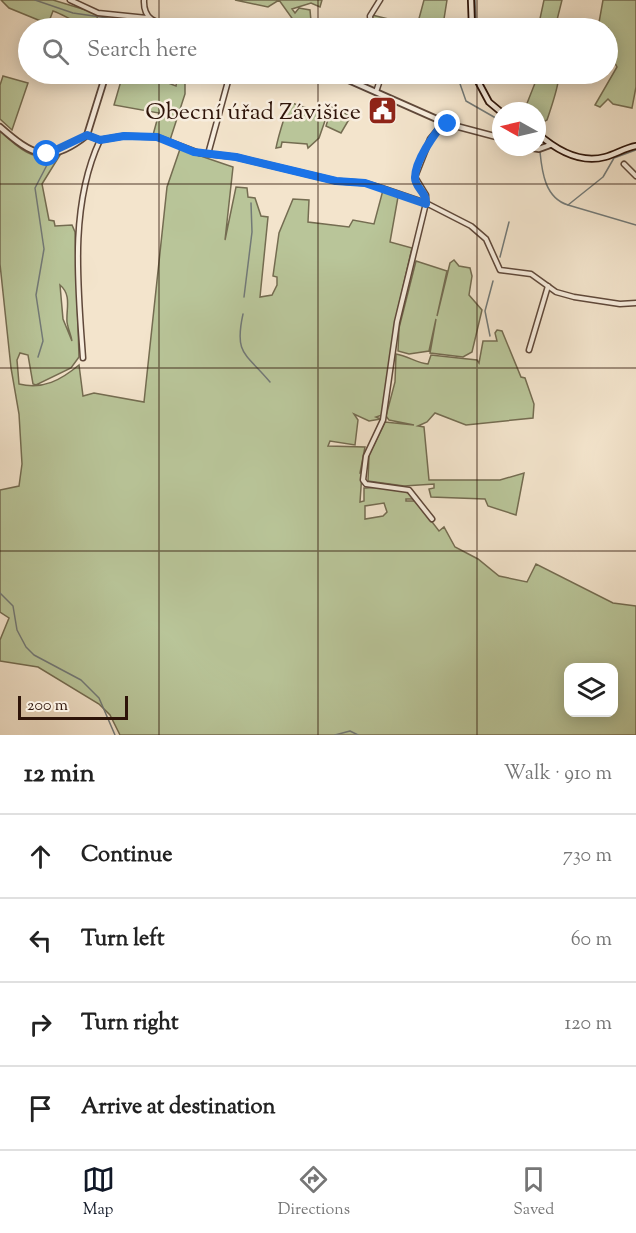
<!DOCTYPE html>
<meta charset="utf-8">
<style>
body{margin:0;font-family:"Sorts Mill Goudy",serif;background:#f2f2f2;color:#222}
.controls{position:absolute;right:18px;bottom:18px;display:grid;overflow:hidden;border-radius:12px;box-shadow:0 3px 15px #0003}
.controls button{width:54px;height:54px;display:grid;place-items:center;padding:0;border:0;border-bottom:2px solid #e0e0e0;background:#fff;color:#222;font:30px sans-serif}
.compass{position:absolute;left:492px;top:102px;width:54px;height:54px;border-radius:50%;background:#fff;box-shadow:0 3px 15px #0003;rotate:278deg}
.scale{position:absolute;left:18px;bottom:15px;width:110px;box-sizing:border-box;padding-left:6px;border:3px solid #2e1409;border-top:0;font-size:16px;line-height:21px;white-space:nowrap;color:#2e1409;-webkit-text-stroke:4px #f7edde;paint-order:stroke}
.stop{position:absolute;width:18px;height:18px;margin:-14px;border:4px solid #1a73e8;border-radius:50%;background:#fff}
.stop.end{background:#1a73e8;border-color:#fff;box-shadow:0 2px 6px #0008}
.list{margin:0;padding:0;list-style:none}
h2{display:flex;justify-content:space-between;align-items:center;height:78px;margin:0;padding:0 24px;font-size:26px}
h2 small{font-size:20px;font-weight:400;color:#767676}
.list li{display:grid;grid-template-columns:39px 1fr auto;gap:18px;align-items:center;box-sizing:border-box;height:84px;padding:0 24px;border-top:2px solid #e0e0e0}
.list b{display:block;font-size:22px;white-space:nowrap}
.list em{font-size:20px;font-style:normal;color:#767676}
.icon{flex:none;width:33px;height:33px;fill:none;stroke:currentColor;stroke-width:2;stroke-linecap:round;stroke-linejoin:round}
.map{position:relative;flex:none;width:636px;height:735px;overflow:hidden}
.search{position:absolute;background:#fff;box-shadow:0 3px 15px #0003;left:18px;right:18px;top:18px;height:66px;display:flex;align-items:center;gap:15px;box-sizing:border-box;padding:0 21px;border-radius:33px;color:#767676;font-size:22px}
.sheet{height:414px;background:#fff}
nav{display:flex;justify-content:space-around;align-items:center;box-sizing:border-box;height:84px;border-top:2px solid #e0e0e0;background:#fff;font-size:16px;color:#767676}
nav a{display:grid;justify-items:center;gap:3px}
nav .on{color:#111827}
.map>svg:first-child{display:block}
.green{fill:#b9c599;stroke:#746c51;stroke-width:1.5;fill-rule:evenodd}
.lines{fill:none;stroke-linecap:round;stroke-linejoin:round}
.stream{stroke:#727977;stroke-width:1.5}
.minor-casing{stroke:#5f483a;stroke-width:7}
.tertiary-casing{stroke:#5f483a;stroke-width:8}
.secondary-casing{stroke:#2e1409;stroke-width:8}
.minor{stroke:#f7edde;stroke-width:4}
.tertiary{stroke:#f7edde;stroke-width:4.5}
.secondary{stroke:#f7edde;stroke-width:4.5}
.route{stroke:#1a73e8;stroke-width:8}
.grid{fill:none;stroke:#2e1409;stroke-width:1.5;stroke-opacity:0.55}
.labels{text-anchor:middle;stroke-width:5;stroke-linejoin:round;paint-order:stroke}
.poi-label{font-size:24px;fill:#2e1409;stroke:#f7edde;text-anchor:end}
</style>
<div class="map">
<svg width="636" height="735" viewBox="0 0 636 735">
<rect width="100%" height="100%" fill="#f3e4cc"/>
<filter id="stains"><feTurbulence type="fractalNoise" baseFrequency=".00333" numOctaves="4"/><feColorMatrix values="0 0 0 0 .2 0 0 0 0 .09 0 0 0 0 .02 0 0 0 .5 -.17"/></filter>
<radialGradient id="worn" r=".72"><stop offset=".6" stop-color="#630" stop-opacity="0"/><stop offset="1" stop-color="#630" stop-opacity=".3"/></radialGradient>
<!-- green -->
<g class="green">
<path d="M1,0H53L99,14L95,22C76,26 70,17 53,11L48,24L9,8Z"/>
<polygon points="235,0 322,0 320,7 311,3 292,9 295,13 299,8 310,10 311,21 348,23 346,28 299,28 279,0 268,7"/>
<polygon points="424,0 447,0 444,19 456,28 372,28 372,15 417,26"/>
<polygon points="544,0 562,0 555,28 538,28"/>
<polygon points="603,0 636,0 636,87 632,108 613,104 608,99 600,107 595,105 617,67 608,51 608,28 598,28"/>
<polygon points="123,74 141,76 142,74 165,74 163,81 176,86 177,79 185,74 185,94 170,140 153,135 159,113 114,105"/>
<path d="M546,74H559C559,86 551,108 547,120L539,124L537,111H524L537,78Z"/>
<polygon points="3,76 28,83 12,130 0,119 0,85"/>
<path d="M289,102L327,115L319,138L308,148L307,144L282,142L281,147L276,148C279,132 285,117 289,102Z"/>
<polygon points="332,107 351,116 341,133 326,126"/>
<path d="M0,131C18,148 34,163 60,155L42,184L49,220L54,221L55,226L72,225L75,232L79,357L71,368L36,385L33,384L28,355L20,353L17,360L19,384C43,390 61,380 79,365L83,396L94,393L144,402L167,187L180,149L233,167L225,240L236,187L247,188L248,197L255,198L261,216L268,217L260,297L272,295L277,285V277L273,276L279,233L293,199L309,200L308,222L349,227L353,220L374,224L383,190L398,197L390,242L412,248L395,322L382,415L376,417L381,419L369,421L354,414L358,420L355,445L330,441L328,446L365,447L360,473H362L360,502L364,501V488C383,487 401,484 415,499H406V501H416L439,531L444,527L455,547L478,559L499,576L527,582L536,564L613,603L636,606V735H120L110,715L99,704L38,667L0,661V640L9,618L0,612V490L19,486L22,464L19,414L11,368L0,264ZM60,285C72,295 66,309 67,322C68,329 71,335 72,341L63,319ZM384,503L387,512L383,516L365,519V506ZM568,668H614V712H568Z"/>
<polygon points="454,260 459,266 470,268 472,276 469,295 482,310 472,352 463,357 430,353 436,319 429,351 409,354 398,351 399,328 416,261 447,271 437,316 450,263"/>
<path d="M497,330L502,331L521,377L525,378L534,404L533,418L466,425L435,413L427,422L418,426L424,427L429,480H500L524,473L516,515L488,506L485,499L431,497L429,489L434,488V484L404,486L368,481L369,455L385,422L414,425L389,420L386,416L395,382L396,354C408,356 417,363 428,364L431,355L477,360L479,363L483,341H497L495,333Z"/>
</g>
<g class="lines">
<!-- stream -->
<g class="stream">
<polyline points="35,0 73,13 142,23 162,28"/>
<polyline points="475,0 476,28"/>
<polyline points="453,74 458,78 466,101 501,121"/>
<polyline points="460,78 473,77"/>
<polyline points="537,140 539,147"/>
<path d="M540,152C542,172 545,198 568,205L603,177L614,158L636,150"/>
<polyline points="568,205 636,225"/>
<polyline points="500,257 509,222"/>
<polyline points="244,297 252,232 251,203"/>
<path d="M243,314C234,355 246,353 270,382"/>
<polyline points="490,336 485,311 493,281"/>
<polyline points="38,357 43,341 36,295 44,249 35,188 48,163 55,157"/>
<polyline points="0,593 13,606 17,630 26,647 34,655 81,680 99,698 115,735"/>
<polyline points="335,735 350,731 358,735"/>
</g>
<defs>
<g id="minor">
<polyline points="70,0 98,13 147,18"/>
<path d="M144,0C143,23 160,23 179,28"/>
<polyline points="155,28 158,22"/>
<polyline points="371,28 370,16 380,0"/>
<polyline points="376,92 382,74"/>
<polyline points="87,135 100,140 124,136 157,137 199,153 236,157 336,181 365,183 382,188 426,203 471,226 486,239 500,270 531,274 556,292 574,297 620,304 636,303"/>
<polyline points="208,154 230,74"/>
<polyline points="624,164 636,176"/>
<polyline points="529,350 548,286"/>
<path d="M83,358C78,287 69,206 100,140"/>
<polyline points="432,519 409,490 366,484 363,480 366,456 383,420 397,322 426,203 426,195 415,177 430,139 444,122"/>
</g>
<g id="tertiary">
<polyline points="335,74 448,124 501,138"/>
<path d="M0,127C32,155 49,166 87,135L106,74"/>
<polyline points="526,147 539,149 550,145"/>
</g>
<g id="secondary">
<polyline points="471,0 472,28"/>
<polyline points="474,74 489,102 501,112"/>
<path d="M537,133C555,149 579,164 605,157C616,154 625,148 636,146"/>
</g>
</defs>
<!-- minor casing -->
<use href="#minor" class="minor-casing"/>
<!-- tertiary casing -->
<use href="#tertiary" class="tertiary-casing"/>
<!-- secondary casing -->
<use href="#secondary" class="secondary-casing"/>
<!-- minor -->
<use href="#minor" class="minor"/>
<!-- tertiary -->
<use href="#tertiary" class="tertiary"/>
<!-- secondary -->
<use href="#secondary" class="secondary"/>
</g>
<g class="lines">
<!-- route -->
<path class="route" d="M47,154L87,135L100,140L124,136L157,137L194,152L236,157L336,181L365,183L426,204C427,192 415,188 415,178C415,160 434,135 444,122L448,124"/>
</g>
<!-- grid -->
<path class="grid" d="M159,0V28M318,0V28M477,0V28M159,74V735M318,74V735M477,74V735M0,184H636M0,368H636M0,551H636"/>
<!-- icons -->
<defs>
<symbol id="civic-square" viewBox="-11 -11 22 22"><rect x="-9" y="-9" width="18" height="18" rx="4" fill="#8f2418" stroke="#f7edde"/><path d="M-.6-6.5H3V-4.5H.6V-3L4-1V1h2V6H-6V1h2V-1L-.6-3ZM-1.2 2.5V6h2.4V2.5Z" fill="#fff"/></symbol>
</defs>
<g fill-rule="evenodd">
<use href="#civic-square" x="366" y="94" width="33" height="33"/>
</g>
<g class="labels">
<!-- poi labels -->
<g class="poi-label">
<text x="361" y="119">Obecní úřad Závišice</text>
</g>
</g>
<rect width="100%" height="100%" filter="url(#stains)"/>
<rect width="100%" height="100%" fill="url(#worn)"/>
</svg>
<div class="controls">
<button><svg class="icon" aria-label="layers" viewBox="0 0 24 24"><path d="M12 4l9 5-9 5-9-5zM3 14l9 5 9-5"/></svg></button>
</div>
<svg class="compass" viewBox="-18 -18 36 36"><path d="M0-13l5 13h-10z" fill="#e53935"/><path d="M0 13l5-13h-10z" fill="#767676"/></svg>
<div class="scale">200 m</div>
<div class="stop" style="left:47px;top:154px"></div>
<div class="stop end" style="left:448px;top:124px"></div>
<div class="search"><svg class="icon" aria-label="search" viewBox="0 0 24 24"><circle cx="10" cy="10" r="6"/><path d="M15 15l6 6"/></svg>Search here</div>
</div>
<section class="sheet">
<h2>12 min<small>Walk · 910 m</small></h2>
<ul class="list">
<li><svg class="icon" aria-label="ahead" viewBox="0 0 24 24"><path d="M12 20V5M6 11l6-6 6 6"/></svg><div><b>Continue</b></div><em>730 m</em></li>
<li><svg class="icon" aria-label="left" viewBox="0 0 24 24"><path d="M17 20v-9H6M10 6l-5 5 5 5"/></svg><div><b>Turn left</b></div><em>60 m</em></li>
<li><svg class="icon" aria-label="right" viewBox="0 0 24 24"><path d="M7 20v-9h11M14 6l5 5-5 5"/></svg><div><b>Turn right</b></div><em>120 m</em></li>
<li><svg class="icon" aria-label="arrive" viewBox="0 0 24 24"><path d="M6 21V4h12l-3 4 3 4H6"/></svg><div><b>Arrive at destination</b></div></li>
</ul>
</section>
<nav>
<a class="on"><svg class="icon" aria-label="map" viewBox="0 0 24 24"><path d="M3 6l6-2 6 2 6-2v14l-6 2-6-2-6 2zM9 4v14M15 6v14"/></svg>Map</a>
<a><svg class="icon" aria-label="directions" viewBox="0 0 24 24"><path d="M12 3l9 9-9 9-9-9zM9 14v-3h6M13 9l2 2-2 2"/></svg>Directions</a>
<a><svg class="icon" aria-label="saved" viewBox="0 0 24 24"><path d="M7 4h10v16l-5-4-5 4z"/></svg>Saved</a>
</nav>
